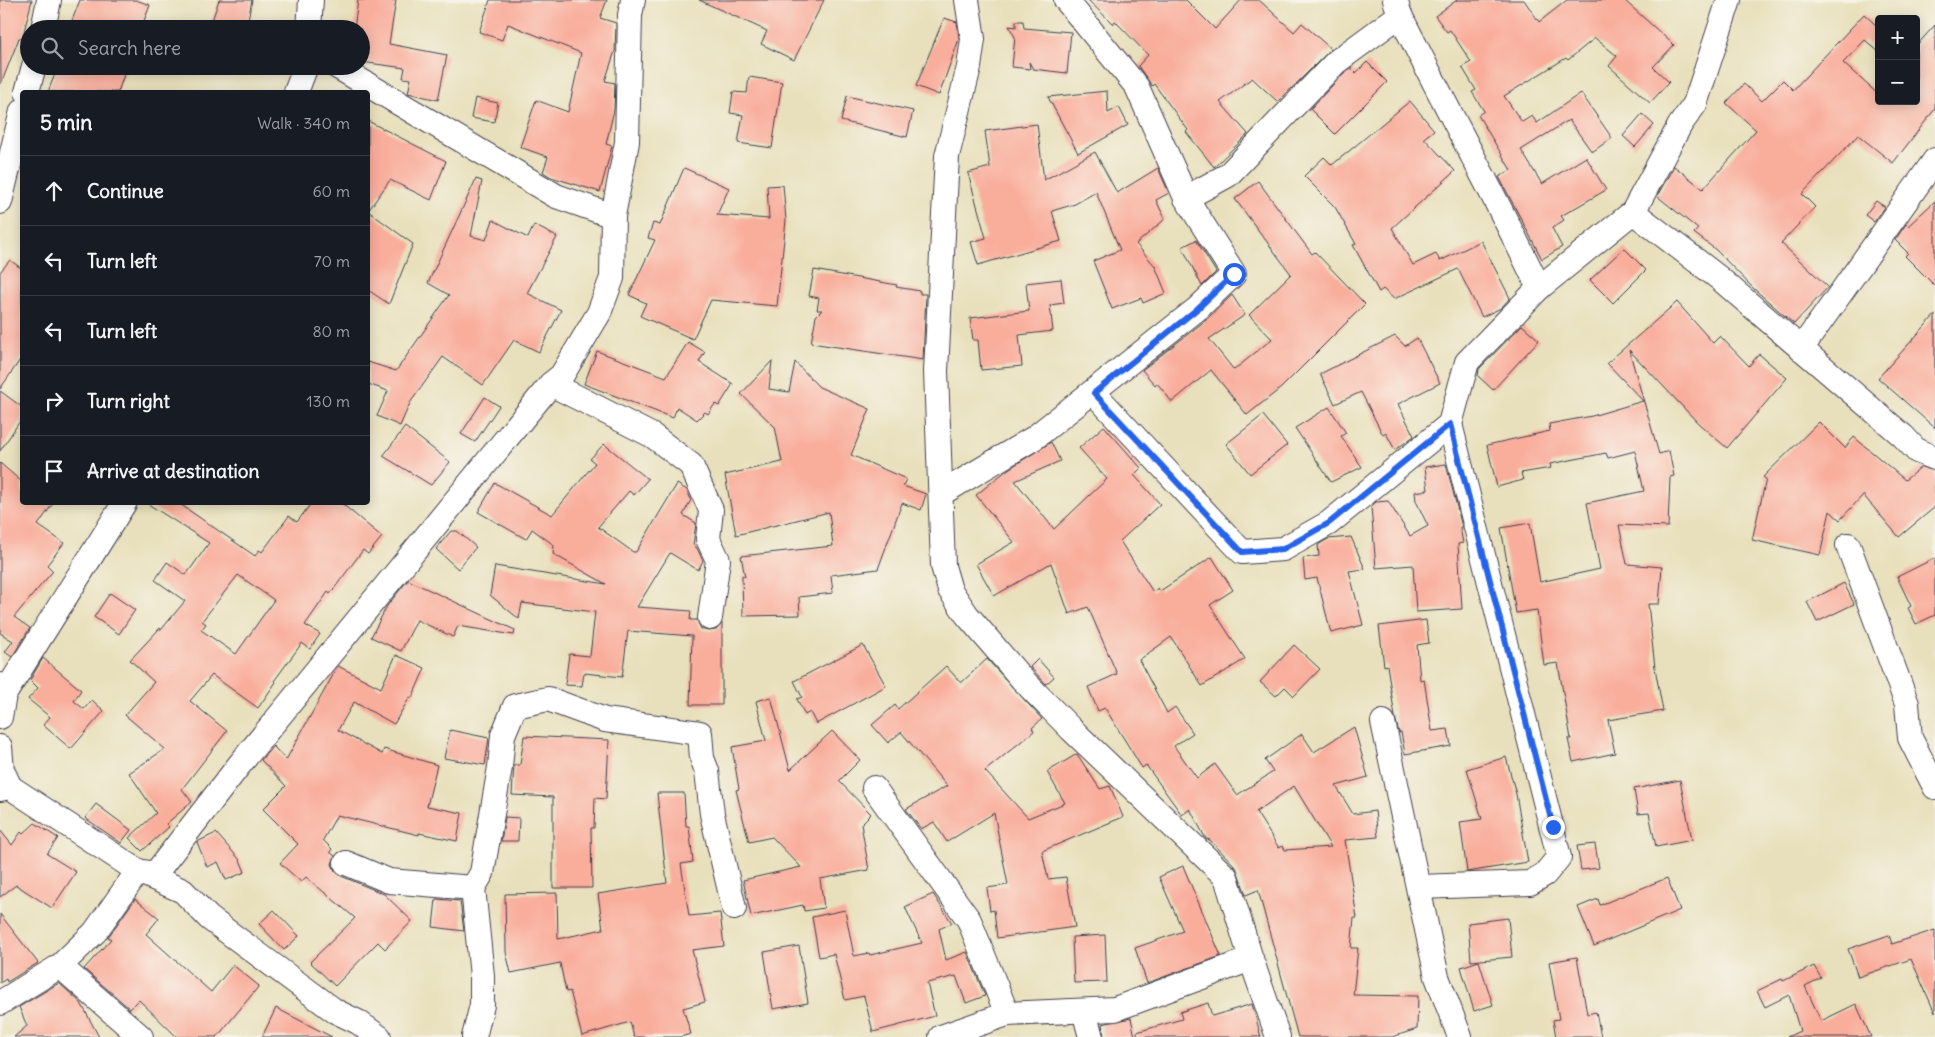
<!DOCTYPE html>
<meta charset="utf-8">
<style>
body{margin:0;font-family:Delius,sans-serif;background:#20242c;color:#f1f3f6}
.controls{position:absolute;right:15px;top:15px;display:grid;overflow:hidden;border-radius:5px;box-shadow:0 2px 12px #0003}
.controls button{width:45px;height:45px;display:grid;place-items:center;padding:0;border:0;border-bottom:1px solid #363941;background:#171b24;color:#f1f3f6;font:25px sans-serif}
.stop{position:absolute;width:15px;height:15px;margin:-11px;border:4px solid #2563eb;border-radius:50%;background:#fff}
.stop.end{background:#2563eb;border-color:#fff;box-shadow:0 1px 5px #0008}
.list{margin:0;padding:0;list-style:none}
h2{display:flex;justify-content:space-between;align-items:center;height:65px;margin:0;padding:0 20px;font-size:21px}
h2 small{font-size:16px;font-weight:400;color:#9ea1a6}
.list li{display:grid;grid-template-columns:32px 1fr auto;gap:15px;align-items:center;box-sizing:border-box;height:70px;padding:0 20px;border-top:1px solid #363941}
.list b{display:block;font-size:19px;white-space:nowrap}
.list em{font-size:16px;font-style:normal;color:#9ea1a6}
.icon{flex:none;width:28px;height:28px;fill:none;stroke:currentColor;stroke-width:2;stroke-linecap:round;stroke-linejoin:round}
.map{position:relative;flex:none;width:1935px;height:1037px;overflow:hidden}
.search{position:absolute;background:#171b24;box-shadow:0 2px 12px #0003;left:20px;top:20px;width:350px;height:55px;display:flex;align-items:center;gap:12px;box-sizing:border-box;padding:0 18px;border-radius:28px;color:#9ea1a6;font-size:19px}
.panel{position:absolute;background:#171b24;box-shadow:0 2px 12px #0003;left:20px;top:90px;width:350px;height:415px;border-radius:5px}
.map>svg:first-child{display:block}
.building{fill:#f9ad9b;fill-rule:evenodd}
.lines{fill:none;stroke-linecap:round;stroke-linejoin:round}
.minor-casing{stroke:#403e4e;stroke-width:26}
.minor{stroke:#fff;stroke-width:24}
.route{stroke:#2563eb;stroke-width:6}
</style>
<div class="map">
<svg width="1935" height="1037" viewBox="0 0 1935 1037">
<rect width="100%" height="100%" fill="#f7f3e8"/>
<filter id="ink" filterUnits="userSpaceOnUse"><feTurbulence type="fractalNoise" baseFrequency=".02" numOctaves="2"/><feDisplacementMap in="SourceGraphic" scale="10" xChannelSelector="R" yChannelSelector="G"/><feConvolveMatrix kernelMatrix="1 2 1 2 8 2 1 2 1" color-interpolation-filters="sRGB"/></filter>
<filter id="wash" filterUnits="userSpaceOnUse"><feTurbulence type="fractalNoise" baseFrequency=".0096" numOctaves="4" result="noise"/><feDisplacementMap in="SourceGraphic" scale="20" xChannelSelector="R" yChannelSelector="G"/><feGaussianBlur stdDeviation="1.12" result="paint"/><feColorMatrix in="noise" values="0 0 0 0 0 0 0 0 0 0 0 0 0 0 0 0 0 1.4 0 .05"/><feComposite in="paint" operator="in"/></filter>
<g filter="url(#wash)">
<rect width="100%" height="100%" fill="#e8e0bc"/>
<g id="blocks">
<!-- building -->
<g class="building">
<polygon points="0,0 32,0 22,39 19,38 1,84"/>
<polygon points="80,0 136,0 150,5 141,29 87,29 71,23"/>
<polygon points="219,0 252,0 246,29 209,29"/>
<polygon points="358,0 396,0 389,44 447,55 438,100 408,93 411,79 403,78 405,68 361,62 361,29 354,29"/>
<polygon points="490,0 607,0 600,18 616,23 615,51 605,81 615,83 614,110 606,144 612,146 600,192 551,177 543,172 548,157 520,147 536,100 568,112 581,53 508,24 502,40 479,32"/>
<polygon points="699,0 824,0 794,60 761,44 767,31"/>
<polygon points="1088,0 1186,0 1215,29 1241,0 1259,0 1294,32 1302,23 1331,49 1278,102 1252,78 1220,102 1248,134 1214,167 1186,132 1188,130 1154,84 1152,86 1138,66 1148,55 1115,21 1113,24"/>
<polygon points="1457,0 1524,0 1539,22 1567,0 1624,0 1674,45 1653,67 1669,82 1650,103 1609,66 1617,56 1595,38 1568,60 1566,58 1504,96 1522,122 1532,116 1537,123 1581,93 1612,138 1592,152 1569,120 1521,150 1542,184 1586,157 1606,190 1561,216 1564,220 1552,228 1562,247 1542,259 1499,177 1511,170 1478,115 1484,111 1472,92 1476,90 1462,67 1471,62 1450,30 1447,32 1435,16"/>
<polygon points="1864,14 1879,28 1879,52 1865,40 1843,63 1879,95 1879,101 1916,101 1916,46 1935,25 1935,109 1893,163 1858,135 1802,194 1815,207 1781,243 1828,287 1794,324 1753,288 1716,250 1694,233 1698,229 1657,196 1674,166 1703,189 1756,130 1726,103 1744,84 1762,101 1783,80 1793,90"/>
<polygon points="944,18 957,22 959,39 939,95 916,86"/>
<polygon points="1016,21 1023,21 1024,28 1071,32 1067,73 1033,69 1029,62 1030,69 1012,67 1015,37 1009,26 1016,27"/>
<polygon points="1367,62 1387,82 1335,134 1310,109 1345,72 1351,68 1356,73"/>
<polygon points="58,66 127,66 118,92 48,92"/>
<polygon points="749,77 782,82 772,148 738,143 743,115 730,113 733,92 747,93"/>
<polygon points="1107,91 1108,113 1119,107 1128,125 1078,153 1048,97"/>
<polygon points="847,96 913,111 907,137 841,121"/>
<polygon points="475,98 498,103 494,122 471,118"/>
<polygon points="1410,101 1434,130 1424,138 1455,171 1392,228 1413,265 1436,254 1440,261 1481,241 1510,298 1501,308 1482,317 1458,269 1394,299 1383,289 1379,292 1353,245 1356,244 1335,207 1304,176 1324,157 1332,165"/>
<polygon points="1642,114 1654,125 1635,147 1623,136"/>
<polygon points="368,121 446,161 431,200 390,180 368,211 413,244 389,304 368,290"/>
<polygon points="1037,124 1044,180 1095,152 1117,193 1158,168 1169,193 1156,200 1165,219 1136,244 1155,266 1166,293 1143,303 1141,298 1112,309 1093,261 1120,250 1096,192 1075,204 1052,211 1061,241 978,265 971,242 986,238 968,173 990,167 985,131"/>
<polygon points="684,168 729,188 717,215 769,219 767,186 783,185 786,220 777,306 711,300 693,339 640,316 646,303 629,295 655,240 648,238 653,223 660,225"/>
<polygon points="476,179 482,181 471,236 486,240 493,220 528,238 534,225 557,237 527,293 561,310 539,352 514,340 483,385 443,357 410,403 400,426 377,416 388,391 368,384 368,362 396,371 449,295 428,283"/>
<polygon points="1258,181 1312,254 1315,252 1365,304 1281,388 1247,415 1211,370 1172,402 1157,383 1155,385 1142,370 1206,320 1232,295 1245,315 1209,339 1234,370 1272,339 1249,315 1291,274 1235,199"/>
<polygon points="1876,201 1885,207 1874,222 1865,215"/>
<polygon points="1935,201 1935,286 1905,256 1908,253 1895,240 1906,224 1908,226"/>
<polygon points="1196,240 1216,272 1202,286 1182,247"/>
<polygon points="1624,248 1646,270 1613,303 1590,280"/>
<polygon points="10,260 22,269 22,357 0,389 0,272"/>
<polygon points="814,270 897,285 896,287 920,291 920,294 926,294 923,360 811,343 816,316 822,310 817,310 819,298 809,296"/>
<polygon points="1061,279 1064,303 1050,305 1053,331 1019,335 1022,366 981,370 978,340 973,340 970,318 1029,311 1026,283"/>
<polygon points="1677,302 1713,343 1720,336 1749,366 1759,354 1787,378 1727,448 1699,424 1629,350 1659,454 1669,451 1674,476 1670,477 1668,527 1619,525 1627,564 1662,567 1659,604 1648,604 1655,668 1663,711 1608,720 1615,753 1573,762 1568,739 1571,739 1558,663 1544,665 1537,610 1516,613 1501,528 1530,523 1540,582 1600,569 1587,503 1644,491 1635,451 1608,458 1606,453 1550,464 1551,468 1521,473 1523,480 1497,487 1487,445 1550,431 1549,424 1592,416 1643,401 1607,363"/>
<polygon points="1935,315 1935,428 1878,378"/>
<polygon points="1522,325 1539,340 1493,390 1478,376 1479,369"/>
<polygon points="1395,336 1405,346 1417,338 1440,383 1398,404 1414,436 1395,450 1386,433 1383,435 1361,392 1335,404 1320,374"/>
<polygon points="688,342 705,352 699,362 733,384 719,406 715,404 708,414 705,412 697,420 677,407 673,418 584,384 597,351 666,377"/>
<polygon points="772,361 769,389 789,392 795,362 819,387 870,409 851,455 906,479 903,486 926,494 921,510 902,503 878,569 831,575 833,593 799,597 800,615 743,616 742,575 745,577 741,556 833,546 829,512 736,535 725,475 782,462 775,427 741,394"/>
<polygon points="0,391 22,407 22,418 0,451"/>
<polygon points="485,397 499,406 475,442 461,434"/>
<polygon points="1329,407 1346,433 1341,436 1362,467 1331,482 1295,428"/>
<polygon points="1263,415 1287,445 1250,474 1226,444"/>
<polygon points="1819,422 1845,448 1854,437 1905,480 1921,467 1935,471 1935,507 1899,537 1863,495 1840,520 1830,511 1820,555 1752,540 1766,479 1763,477"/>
<path d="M1104,426L1141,468L1134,475L1160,504L1120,541L1153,592L1158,588L1160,591L1212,557L1233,590L1210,605L1245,659L1202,686L1171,637L1139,660L1167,713L1175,707L1193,733L1174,746L1197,778L1215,764L1237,795L1273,772L1265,760L1302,734L1314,752L1354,727L1368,777L1336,786L1353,814L1375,811L1378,837L1345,840L1357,918H1354L1351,948H1358L1353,995L1418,996L1417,1029L1392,1037H1298L1258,890L1246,895L1236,867L1210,840L1206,839L1190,809L1182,815L1146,765L1142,768L1105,708L1098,711L1088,687L1117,674L1088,607L1069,614L1051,563L994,596L976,564L1014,542L976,495L1007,470L1051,442L1060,461L1015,481L1054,529L1107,479L1079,448ZM1294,786L1331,847L1285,850L1283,846L1279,848L1256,812Z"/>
<polygon points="405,427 450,462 431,485 383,456"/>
<polygon points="604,444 648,479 634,495 629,491 598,527 633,552 636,552 677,484 687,490 691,500 683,515 696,523 693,545 697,548 703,561 698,570 670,553 637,607 691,611 690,620 697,620 701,629 708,631 716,630 722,623 722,705 690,705 692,636 628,631 622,677 584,673 582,686 565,685 569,654 590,656 595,612 522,603 519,619 490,595 495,566 606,584 553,554 554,545 532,529 526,539 478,512 495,483 552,515 595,463 590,459"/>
<polygon points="0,463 22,482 22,502 54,502 38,525 64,543 47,565 53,571 14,617 30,628 12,657 5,652 13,641 0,633"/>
<polygon points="1446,464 1462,527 1460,527 1463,543 1458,544 1462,609 1416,612 1413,565 1376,568 1371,507 1376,502 1388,501 1410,536 1428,526 1416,501 1415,492 1428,490 1425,467"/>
<path d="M145,502H177L255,556L259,550L262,552L289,516L297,522L312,502H340L382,537L368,554L363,550L330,594L328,592L305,625L320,634L310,649L302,643L274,681L276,682L258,708L212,675L190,701L227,731L182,789L192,802L166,824L169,827L142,851L129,838L156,813L129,773L165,749L125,715L154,682L130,660L160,628L161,630L185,601L155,580L167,562L186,575L209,543ZM238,575L274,600L236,654L201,630L206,624L202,621Z"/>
<polygon points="451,531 457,531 476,547 458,569 436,549"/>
<polygon points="1351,537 1365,569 1349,571 1363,625 1331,633 1317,578 1305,580 1303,558 1319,556 1318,545 1328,539"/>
<polygon points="1935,558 1935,615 1916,624 1908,608 1911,606 1897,577"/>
<polygon points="408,580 515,630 514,635 458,626 453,637 417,620 401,651 371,637 387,606"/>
<polygon points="1844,583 1854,604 1817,622 1807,602"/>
<polygon points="110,593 135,610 119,634 94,617"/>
<polygon points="1426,620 1429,643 1417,645 1420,680 1424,679 1432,731 1448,729 1451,746 1405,754 1401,732 1399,733 1395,717 1387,665 1384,666 1379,626"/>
<polygon points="863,645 886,686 816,724 810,712 805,715 797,699 802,697 794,681"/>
<polygon points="1294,645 1320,669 1294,696 1285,687 1276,696 1260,682"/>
<polygon points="396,655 425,668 412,698 410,697 394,724 354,702 338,730 382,754 384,749 437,765 427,806 462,813 457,841 419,833 419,835 337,815 323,840 332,849 330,852 335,856 332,864 335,871 341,876 384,894 412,921 385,949 378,942 335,986 310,962 355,918 306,877 301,882 280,863 298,844 263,809 286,786 261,760 273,746 286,760 338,666 381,688"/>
<polygon points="43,658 81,690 74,701 84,709 92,700 104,711 71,749 43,725 50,717 28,699 38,688 30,680"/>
<polygon points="987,659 1042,719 1032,728 1034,731 985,771 1028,818 1065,803 1047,772 1077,754 1100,789 1110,786 1123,817 1042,851 1048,879 1066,877 1075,927 997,938 994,910 990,911 987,888 1008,885 994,813 947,842 934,822 921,829 906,809 947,786 901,732 888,743 872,725 895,705 898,709 946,666 961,683"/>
<polygon points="1038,659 1054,677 1046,684 1030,667"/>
<polygon points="771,697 790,770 832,731 860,760 839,781 871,814 861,824 869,870 820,879 824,908 804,911 803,905 751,916 743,880 801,867 772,837 749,842 736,790 739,789 732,747 766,741 756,701"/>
<polygon points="450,730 489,738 485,765 444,758"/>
<polygon points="524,736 609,740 606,799 595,798 594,828 591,828 592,888 553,888 553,797 512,795 514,765 520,765"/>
<polygon points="1506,757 1516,794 1528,862 1467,872 1460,822 1482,819 1467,769"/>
<polygon points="1680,780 1692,840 1656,847 1649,813 1638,814 1634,789"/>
<polygon points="657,793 684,793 686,826 689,826 693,862 681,864 689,916 720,913 724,946 692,950 705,1002 683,1008 691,1034 680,1037 634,1037 630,1022 582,1036 570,991 566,992 560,963 511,973 506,952 505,894 557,893 558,939 603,929 598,894 667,883"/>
<polygon points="96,804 131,830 121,843 85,818"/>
<polygon points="505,817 519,818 518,841 501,841"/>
<polygon points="35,823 58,838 47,854 76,872 52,908 16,885 0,897 0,830 12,845 21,832 23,834"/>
<polygon points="216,833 240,860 245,872 226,880 218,862 207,867 197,842"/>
<polygon points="1595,844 1599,868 1581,870 1577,846"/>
<polygon points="1183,866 1221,956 1147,983 1135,948 1183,931 1159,877"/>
<polygon points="1667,878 1680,910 1594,946 1578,907 1598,899 1600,905"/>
<polygon points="933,894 952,923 939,929 946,960 967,952 985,996 966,1003 956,976 927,983 935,1016 873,1032 864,996 845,1000 834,954 819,957 812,917 845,910 854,956 869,953 870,955 922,943 905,907"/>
<polygon points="135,899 159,918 146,934 211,992 233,965 259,986 217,1037 177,1037 139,1000 130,1009 84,969 111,939 108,937"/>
<polygon points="436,899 460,901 464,931 433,927"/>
<polygon points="274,910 299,936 284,950 259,924"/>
<polygon points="0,914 38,963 7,982 6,979 0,983"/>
<polygon points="1508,918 1512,957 1471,961 1468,923"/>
<polygon points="1935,930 1935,1013 1911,959 1858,977 1848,949 1889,935 1892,944"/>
<polygon points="1105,935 1107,982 1074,983 1072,937"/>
<polygon points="799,946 808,1003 773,1009 764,952"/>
<polygon points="1577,957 1587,1014 1596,1012 1601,1037 1556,1037 1553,1020 1559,1019 1549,962"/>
<polygon points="1479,961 1493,1005 1474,1011 1461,967"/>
<polygon points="1814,966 1821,978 1805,986 1821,1021 1856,1004 1871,1037 1787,1037 1800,1031 1789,995 1765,1007 1757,991 1782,979 1783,981"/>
<polygon points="59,983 81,1003 99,1037 14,1037 27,1026 19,1007"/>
<polygon points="1208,1003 1212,1016 1252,1004 1261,1037 1137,1037 1137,1032 1182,1019 1180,1012"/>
<polygon points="276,1008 332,1037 262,1037"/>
<polygon points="1131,1018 1135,1037 1104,1037 1102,1024"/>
</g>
</g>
</g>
<g filter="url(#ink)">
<use href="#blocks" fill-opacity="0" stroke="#403e4e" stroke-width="1"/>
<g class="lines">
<defs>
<g id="minor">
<polyline points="967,0 973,39 969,67 947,156 936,371 943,566 950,590 967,615 1022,679 1071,729 1226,877 1251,959 1278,1037"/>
<path d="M1395,0L1400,15C1445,106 1495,195 1539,288"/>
<polyline points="43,29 49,0"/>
<polyline points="309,29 311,0"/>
<polyline points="336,66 556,196 613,216"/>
<polyline points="27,92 34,66"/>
<polyline points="296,92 306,66"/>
<polyline points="1186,198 1228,175 1336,62 1400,15"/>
<polyline points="0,202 22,111"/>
<polyline points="1633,212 1719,278 1903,436 1917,451 1935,458"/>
<polyline points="1801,349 1935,160"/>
<polyline points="551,384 653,436 691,465 711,510 708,539 718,560 710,618"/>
<polyline points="1094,393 1242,552 1283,549 1329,523 1450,424 1467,362 1539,288 1633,212 1680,125 1695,104 1729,0"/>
<polyline points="942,493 1034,438 1197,309 1234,274 1186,198 1137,87 1066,0"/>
<polyline points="1848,545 1907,704 1910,738 1935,787"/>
<polyline points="0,685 4,695 0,717"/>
<polyline points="4,695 125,502"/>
<polyline points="1383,722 1437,977 1460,1037"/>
<polyline points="0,747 2,770 10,787"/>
<polyline points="874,788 969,920 1007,1014"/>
<polyline points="0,789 10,787 138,871 183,891 209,918 335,1011 358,1022 379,1037"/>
<polyline points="346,863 389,881 473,888"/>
<polyline points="1419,887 1530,883 1545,874 1559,857 1450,424"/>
<polyline points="60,966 141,1037"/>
<polyline points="0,1003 60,966 95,932 138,871 155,874 240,764 551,384 562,375 599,313 612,278 613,216 627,142 630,15 633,0"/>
<polyline points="1084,1011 1091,1037"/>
<polyline points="474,1037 482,1005 482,976 473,888 482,873 500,767 503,735 515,706 548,699 605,720 700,733 702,758 707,771 712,814 734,908"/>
<polyline points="941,1037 1007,1014 1115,1009 1251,959"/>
</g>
</defs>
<!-- minor casing -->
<use href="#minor" class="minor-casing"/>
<!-- minor -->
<use href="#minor" class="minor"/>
</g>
</g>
<g class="lines" filter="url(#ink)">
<!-- route -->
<polyline class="route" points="1234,274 1197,309 1094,393 1242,552 1283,549 1329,523 1450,424 1553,827"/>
</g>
</svg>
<div class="controls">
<button>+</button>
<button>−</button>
</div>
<div class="stop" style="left:1234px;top:274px"></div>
<div class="stop end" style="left:1553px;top:827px"></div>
<div class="search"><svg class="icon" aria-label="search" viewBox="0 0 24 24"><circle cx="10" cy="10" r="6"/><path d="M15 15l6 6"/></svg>Search here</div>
<section class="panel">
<h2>5 min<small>Walk · 340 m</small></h2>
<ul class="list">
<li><svg class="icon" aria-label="ahead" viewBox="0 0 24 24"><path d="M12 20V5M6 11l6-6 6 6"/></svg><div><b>Continue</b></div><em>60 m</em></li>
<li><svg class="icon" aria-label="left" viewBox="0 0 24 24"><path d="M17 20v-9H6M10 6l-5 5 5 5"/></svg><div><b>Turn left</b></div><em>70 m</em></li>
<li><svg class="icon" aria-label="left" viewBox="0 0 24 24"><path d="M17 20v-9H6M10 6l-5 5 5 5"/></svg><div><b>Turn left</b></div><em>80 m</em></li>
<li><svg class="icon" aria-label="right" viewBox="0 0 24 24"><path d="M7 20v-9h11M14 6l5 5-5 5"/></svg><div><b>Turn right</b></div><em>130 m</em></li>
<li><svg class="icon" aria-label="arrive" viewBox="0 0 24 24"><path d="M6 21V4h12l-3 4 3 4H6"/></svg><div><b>Arrive at destination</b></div></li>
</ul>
</section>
</div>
